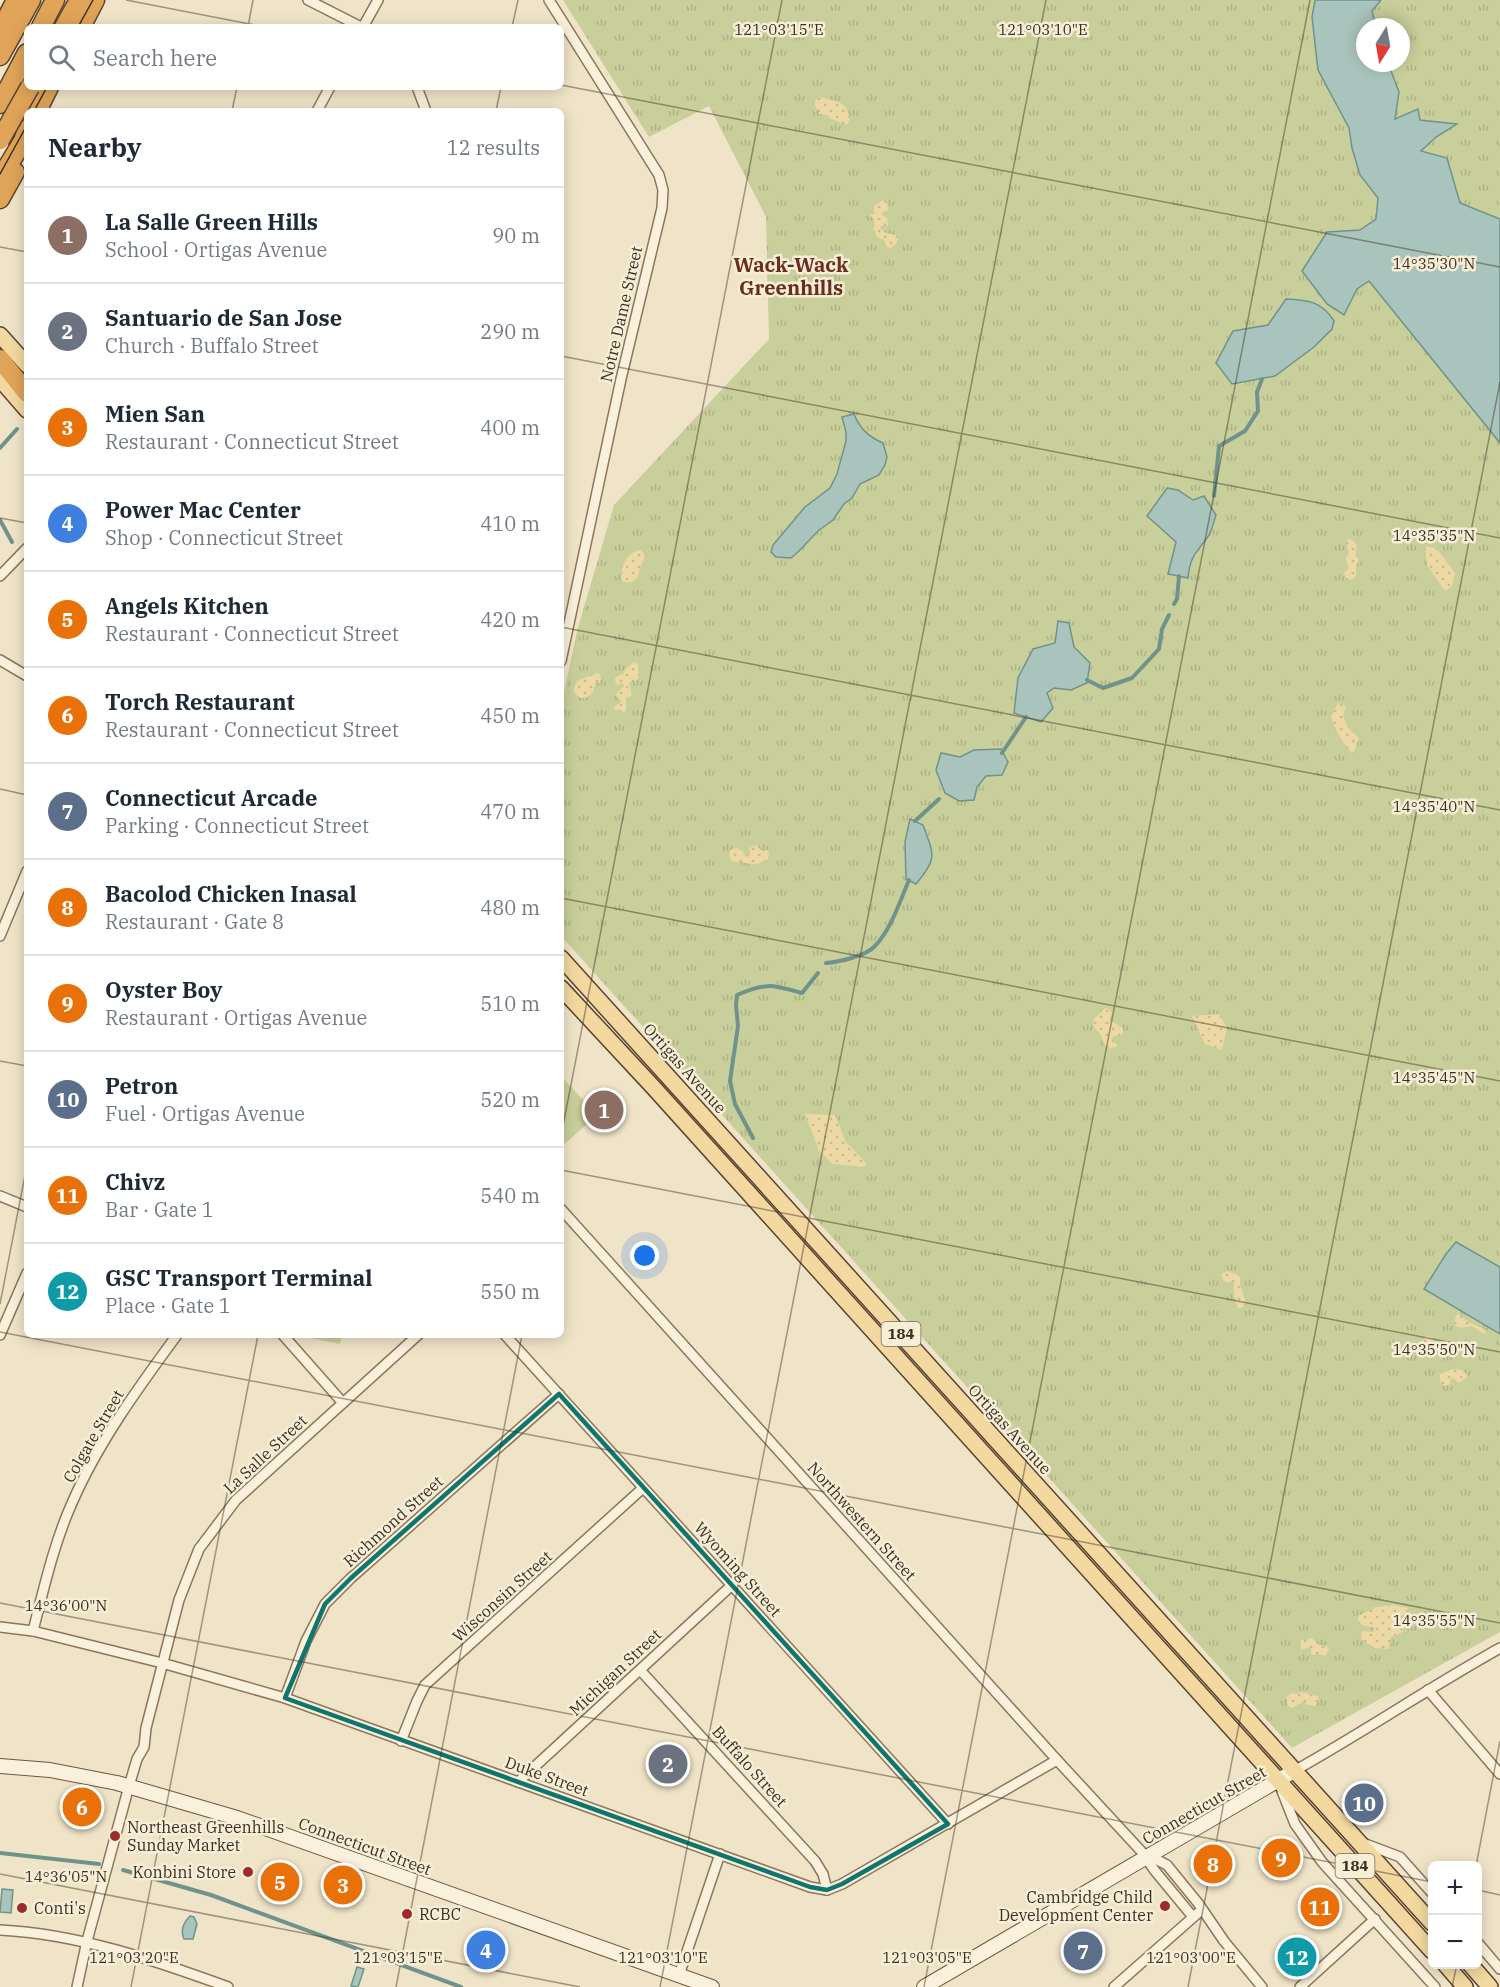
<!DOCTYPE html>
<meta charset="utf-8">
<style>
body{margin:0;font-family:"IBM Plex Serif",serif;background:#f6f6f7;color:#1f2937}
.controls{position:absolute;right:18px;bottom:18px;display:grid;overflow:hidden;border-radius:9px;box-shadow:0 3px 15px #0003}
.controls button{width:54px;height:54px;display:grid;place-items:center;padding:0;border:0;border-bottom:2px solid #e0e1e3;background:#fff;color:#1f2937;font:30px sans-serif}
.compass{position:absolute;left:1356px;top:18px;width:54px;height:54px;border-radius:50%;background:#fff;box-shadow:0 3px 15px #0003;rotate:191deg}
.you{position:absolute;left:645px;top:1256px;width:21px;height:21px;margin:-15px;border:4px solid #fff;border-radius:50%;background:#1a73e8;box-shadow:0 0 0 9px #1a73e833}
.badge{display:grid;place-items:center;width:39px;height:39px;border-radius:50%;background:#111827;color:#fff;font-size:20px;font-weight:700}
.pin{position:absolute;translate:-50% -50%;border:3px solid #fff;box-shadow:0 2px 6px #0006}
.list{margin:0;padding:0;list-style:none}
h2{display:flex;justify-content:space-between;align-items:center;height:78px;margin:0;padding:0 24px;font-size:26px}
h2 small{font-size:20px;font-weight:400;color:#747a83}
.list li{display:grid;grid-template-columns:39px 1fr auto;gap:18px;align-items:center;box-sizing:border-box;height:96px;padding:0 24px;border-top:2px solid #e0e1e3}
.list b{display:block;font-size:22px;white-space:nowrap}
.list p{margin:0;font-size:20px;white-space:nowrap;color:#747a83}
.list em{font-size:20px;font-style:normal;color:#747a83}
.icon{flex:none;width:33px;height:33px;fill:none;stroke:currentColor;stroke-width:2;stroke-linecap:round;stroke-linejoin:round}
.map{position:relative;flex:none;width:1500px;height:1987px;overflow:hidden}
.search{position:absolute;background:#fff;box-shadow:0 3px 15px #0003;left:24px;top:24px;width:540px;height:66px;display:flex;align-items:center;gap:15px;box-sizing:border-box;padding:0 21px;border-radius:9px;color:#747a83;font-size:22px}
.panel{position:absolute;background:#fff;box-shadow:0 3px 15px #0003;left:24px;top:108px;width:540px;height:1230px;border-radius:9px}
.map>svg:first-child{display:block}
.grass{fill:url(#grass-tufts);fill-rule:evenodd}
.sand{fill:url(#sand-dots)}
.park{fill:url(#park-crowns)}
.pitch{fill:#c9cf9b}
.water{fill:#a9c4bc;stroke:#6f938a;stroke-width:1.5}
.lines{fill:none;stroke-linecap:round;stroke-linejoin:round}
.stream{stroke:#6f938a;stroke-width:4}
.street-casing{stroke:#8d765c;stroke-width:12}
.secondary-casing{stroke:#6f573f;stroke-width:16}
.primary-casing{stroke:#5b4430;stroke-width:18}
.highway-casing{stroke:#5b4430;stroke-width:21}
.street{stroke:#faf1dc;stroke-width:9}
.secondary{stroke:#faf1dc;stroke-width:14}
.primary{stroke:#f3d9a0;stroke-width:15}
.highway{stroke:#e0a458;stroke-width:18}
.tram{stroke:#3d2e20;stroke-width:1.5}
.highway-bridge-casing{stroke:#5b4430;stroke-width:21;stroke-linecap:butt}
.highway-bridge{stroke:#e0a458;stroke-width:18}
.marked{fill:none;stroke:#0f766e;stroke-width:4.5;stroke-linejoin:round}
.ticks{fill:none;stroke:#3d2e20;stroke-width:1.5;stroke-opacity:0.45}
.poi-dot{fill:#9e2a2b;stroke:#f7eed8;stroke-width:2}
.labels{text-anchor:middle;stroke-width:5;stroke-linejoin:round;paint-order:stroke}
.shield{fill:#f7eed8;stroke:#756857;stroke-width:1.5}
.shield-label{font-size:15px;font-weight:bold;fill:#3d2e20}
.street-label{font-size:16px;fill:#3d2e20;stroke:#f7eed8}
.poi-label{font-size:16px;fill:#3d2e20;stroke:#f7eed8;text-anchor:start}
.quarter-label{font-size:20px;font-weight:bold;fill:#6b2e1e;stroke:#f7eed8}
.ticks-label{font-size:15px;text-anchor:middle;fill:#3d2e20;stroke:#f7eed8;stroke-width:5;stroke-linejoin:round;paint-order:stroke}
</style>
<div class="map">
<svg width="1500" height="1987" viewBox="0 0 1500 1987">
<defs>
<pattern id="grass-tufts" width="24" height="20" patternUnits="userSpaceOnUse" patternTransform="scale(1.5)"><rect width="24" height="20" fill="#c9cf9b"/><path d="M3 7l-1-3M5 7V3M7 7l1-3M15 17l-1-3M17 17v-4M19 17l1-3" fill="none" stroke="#aeb285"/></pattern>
<pattern id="sand-dots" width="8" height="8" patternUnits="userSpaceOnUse" patternTransform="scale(1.5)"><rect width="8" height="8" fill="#ecd9a5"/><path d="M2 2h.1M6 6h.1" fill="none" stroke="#cbbb8e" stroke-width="1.8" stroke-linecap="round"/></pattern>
<pattern id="park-crowns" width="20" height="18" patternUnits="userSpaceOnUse" patternTransform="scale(1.5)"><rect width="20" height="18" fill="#c9cf9b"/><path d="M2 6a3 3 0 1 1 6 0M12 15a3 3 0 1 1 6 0" fill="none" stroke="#aeb285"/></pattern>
</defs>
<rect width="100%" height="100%" fill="#f0e4c8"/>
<!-- grass -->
<path class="grass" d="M563,0H1500V1632L1292,1748L561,936V707L577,631L614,505L769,339L766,217L709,106L649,137ZM1365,27H1401V63H1365Z"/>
<!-- sand -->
<g class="sand">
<path d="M819,97C835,102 847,99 850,120L847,125L829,118L828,115L820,114L815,106V101Z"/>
<polygon points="883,200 887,204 888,210 883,212 882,215 887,218 888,225 881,226 880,228 886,233 895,235 898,238 896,244 891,248 887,247 884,240 877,237 874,229 874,219 869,215 874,213 874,206"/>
<path d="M1351,539C1358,544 1357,547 1355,555L1359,560L1356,566V576L1353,579L1348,580L1345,577L1344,573L1348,569L1346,558L1349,553L1346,542L1347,540Z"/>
<polygon points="1425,546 1437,549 1455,573 1452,586 1445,591 1427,565"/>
<path d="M641,550L644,554V560C637,569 641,588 622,581C619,569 627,551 641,550Z"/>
<polygon points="634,662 638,664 639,677 636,681 632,681 629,683 632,695 626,698 626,711 623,712 620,709 615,711 614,707 621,702 616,694 624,686 623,683 617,685 614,678 623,674 626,669"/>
<path d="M597,673L600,674L601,679L599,683L596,682L593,691L588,697C581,700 576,696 573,690L577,681Z"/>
<path d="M1338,703L1346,706L1343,716L1348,728L1359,738L1353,754C1342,742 1336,732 1331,717Z"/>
<path d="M756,845L762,851L768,850L769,854L768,859C763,860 758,865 753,864C746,864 741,861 733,862L729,856L730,850L736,848L742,850L746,857L749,856L750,854L749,848Z"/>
<path d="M1105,1008L1109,1009L1112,1013L1109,1020L1123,1028V1033L1119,1036H1114L1112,1039L1118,1046C1102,1053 1106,1043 1100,1034C1098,1031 1095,1029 1093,1025L1094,1019Z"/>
<polygon points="1219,1014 1227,1028 1222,1050 1205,1044 1192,1016"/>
<polygon points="805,1114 835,1115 846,1142 867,1164 862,1167 833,1164 819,1151"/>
<polygon points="1228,1271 1240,1276 1240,1284 1246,1304 1242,1308 1238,1308 1234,1296 1234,1282 1226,1282 1223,1280 1221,1274"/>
<path d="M1459,1314L1467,1321L1484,1329L1486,1331L1484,1334L1472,1326C1465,1327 1460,1330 1454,1324L1456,1316Z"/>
<polygon points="1426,1336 1431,1337 1434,1343 1425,1352 1420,1350 1419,1346"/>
<polygon points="1453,1369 1462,1370 1467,1375 1466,1378 1459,1383 1453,1378 1451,1379 1449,1385 1444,1386 1440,1381 1440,1374"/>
<polygon points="1393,1605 1408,1608 1408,1615 1402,1615 1401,1618 1407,1624 1401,1633 1391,1637 1389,1649 1375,1648 1362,1640 1361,1634 1363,1631 1373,1632 1375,1628 1359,1624 1358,1616 1377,1607"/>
<polygon points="1309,1638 1312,1638 1319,1645 1327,1646 1329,1650 1325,1656 1318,1654 1313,1655 1311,1654 1311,1648 1309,1647 1302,1650 1300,1648 1301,1640 1307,1640"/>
<polygon points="1301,1692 1318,1696 1319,1700 1315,1706 1307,1705 1304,1701 1292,1708 1288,1706 1286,1696 1292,1693 1296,1694"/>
</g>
<!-- park -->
<polygon class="park" points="312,1335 342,1335 340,1344 311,1338"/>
<!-- pitch -->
<polygon class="pitch" points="561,1076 597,1115 561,1147"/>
<!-- water -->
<g class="water">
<polygon points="1315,0 1381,0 1372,11 1376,27 1365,27 1365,63 1388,63 1399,92 1395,119 1418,109 1420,120 1457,124 1436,137 1421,151 1447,158 1460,203 1500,219 1500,443 1369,281 1357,289 1344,315 1327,304 1302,271 1327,232 1360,230 1376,219 1378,198 1360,175 1352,148 1349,128 1318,70 1312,17"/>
<path d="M1286,299C1307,300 1322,301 1334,321L1332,329L1314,347L1275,376L1232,384L1216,363L1233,331L1268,325Z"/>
<path d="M854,414C860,429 869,437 883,443L887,457L885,465L879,475L860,484L852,498L844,504L833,520L818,531L799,551L791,558L776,557L771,552L773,545L805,507L830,488L837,474L846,441V432L842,417Z"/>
<path d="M1167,488L1178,490L1193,500L1204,496L1216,515C1213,523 1212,532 1207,538C1195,554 1190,557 1188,578L1168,574L1176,542L1147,516Z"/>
<polygon points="1058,621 1069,623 1074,647 1090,663 1087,683 1071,690 1054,688 1047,693 1053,708 1041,722 1014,713 1018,678 1033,649 1055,643"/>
<polygon points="1001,749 1008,762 1002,775 986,776 977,787 974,800 959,801 945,793 936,770 941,753 960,757 974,750"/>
<path d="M910,819L923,825C934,855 938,858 916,884L906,879L905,842Z"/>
<polygon points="1456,1242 1500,1267 1500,1334 1424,1289 1446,1254"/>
<polygon points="2,1889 13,1890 11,1913 0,1912"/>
<path d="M190,1916L194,1917L197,1924L193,1939H184C180,1930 183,1923 190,1916Z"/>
<polygon points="357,1967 364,1969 358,1987 351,1986"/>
</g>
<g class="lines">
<!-- stream -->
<g class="stream">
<polyline points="0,448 17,429"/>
<polyline points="1214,496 1219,446 1245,431 1258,411 1257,392 1262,379"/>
<polyline points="0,520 12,542"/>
<polyline points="1174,604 1177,599 1179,576"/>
<polyline points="1087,680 1103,688 1132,678 1159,649 1162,629 1169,615"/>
<polyline points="1002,753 1026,717"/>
<polyline points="915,821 939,799"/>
<path d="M826,963C839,962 865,956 874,947C891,930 900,901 909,880"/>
<path d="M753,1138L735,1104L730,1081L738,1026L736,1005L737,995C766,982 773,985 802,993L818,973"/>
<polyline points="0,1853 99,1864"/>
<polyline points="123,1870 211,1895 461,1987"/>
</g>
<defs>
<g id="street">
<polyline points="308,0 361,27"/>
<polyline points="549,0 659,175 663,190 662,208 621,379 561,661"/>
<polyline points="363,27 378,0"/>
<polyline points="417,87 426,111"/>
<polyline points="317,111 330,87"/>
<polyline points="0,576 27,548"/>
<polyline points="0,660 27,676"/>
<polyline points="0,936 27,871"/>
<polyline points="0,1196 27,1207"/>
<polyline points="561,1209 1057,1760 1141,1851 1155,1871 1193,1917"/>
<polyline points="0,1335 27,1273"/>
<polyline points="283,1335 343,1403"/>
<polyline points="505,1335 948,1824"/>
<polyline points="0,1627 33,1631 162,1663 285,1698 810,1887 827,1890 842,1884 1057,1760"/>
<path d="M33,1631C44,1588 54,1543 72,1503C98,1443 138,1388 177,1335"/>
<polyline points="640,1670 815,1861 823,1874 827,1890"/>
<polyline points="1428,1690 1500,1774"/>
<polyline points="285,1698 306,1641 325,1604 351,1578 559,1394"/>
<polyline points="401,1741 417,1701 425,1685 643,1488"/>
<path d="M1294,1771C1364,1732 1430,1687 1500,1648"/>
<polyline points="518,1782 732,1585"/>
<polyline points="1282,1791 1295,1824 1322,1862 1435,1987"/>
<polyline points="1363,1843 1400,1857 1432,1893"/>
<polyline points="1146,1854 1167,1865 1198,1903 1224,1941 1262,1987"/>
<path d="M0,1930C79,1934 154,1960 228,1987"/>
<polyline points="1478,1943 1500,1969"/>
<polyline points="679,1975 720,1854"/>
<polyline points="77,1987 87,1941 129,1786 137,1759 144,1747 146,1728 179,1600 199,1549 236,1500 418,1335"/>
<polyline points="1114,1987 1198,1913"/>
<polyline points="1300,1987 1375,1919"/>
</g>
<g id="secondary">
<polyline points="0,1766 50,1770 117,1783 237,1818 712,1987"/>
<polyline points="924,1987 1294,1771"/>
</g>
<g id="primary">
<polyline points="0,335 27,365"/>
<polyline points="0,379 27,410"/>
<polyline points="561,958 1432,1923"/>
<polyline points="561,988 654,1088 1432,1951"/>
<polyline points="1445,1964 1465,1987"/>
<polyline points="1470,1964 1490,1987"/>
</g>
<g id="highway">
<polyline points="41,27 55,0"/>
<polyline points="64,27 79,0"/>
<polyline points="81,27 95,0"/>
<polyline points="0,31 16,0"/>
<polyline points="0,56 31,0"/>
<polyline points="0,104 27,53"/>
<polyline points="37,111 49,87"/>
<polyline points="0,179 23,141 27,129"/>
<polyline points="0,199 15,172"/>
<polyline points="0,359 27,393"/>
</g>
</defs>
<!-- street casing -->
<use href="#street" class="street-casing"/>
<!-- secondary casing -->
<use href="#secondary" class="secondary-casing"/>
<!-- primary casing -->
<use href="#primary" class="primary-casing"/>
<!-- highway casing -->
<use href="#highway" class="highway-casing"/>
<!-- street -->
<use href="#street" class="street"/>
<!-- secondary -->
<use href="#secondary" class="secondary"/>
<!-- primary -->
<use href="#primary" class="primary"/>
<!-- highway -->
<use href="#highway" class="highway"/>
<!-- tram -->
<g class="tram">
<polyline points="78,27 93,0"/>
<polyline points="34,111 47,87"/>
<polyline points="0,174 27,125"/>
</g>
<defs>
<polyline id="highway-bridge" points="0,140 30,87"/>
</defs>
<!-- highway-bridge casing -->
<use href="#highway-bridge" class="highway-bridge-casing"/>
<!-- highway-bridge -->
<use href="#highway-bridge" class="highway-bridge"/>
</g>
<!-- marked area -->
<path class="marked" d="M559,1394L948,1824L842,1884L827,1890L810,1887L285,1698L325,1604L351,1578Z"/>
<!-- ticks -->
<path class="ticks" d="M126,0L265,27M248,27L253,0M512,27L518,0M561,85L1500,267M232,111L237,87M496,111L501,87M0,247L27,252M561,356L1500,538M0,518L27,523M561,627L1500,810M0,789L27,795M561,898L1500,1081M0,1061L27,1066M561,1136L782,0M561,1170L1500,1352M0,1304L27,1165M0,1332L1500,1623M0,1603L1432,1882M1476,1866L1500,1741M0,1874L580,1987M1478,1890L1500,1895M131,1987L258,1335M396,1987L522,1335M660,1987L1046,0M924,1987L1310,0M1188,1987L1500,382M1452,1987L1457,1964"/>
<!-- markers -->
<g class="poi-dot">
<circle cx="115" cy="1836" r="6"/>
<circle cx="248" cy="1872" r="6"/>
<circle cx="1165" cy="1906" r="6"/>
<circle cx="22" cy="1908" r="6"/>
<circle cx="407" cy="1914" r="6"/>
</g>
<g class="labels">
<!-- shield labels -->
<g class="shield">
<rect x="881.5" y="1322" width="39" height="24" rx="4.5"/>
<rect x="1335.5" y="1854" width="39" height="24" rx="4.5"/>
</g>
<g class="shield-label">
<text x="901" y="1339">184</text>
<text x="1355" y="1871">184</text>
</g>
<!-- street labels -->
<g class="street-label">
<text transform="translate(621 314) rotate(-77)" y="6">Notre Dame Street</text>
<text transform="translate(685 1068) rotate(48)" y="6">Ortigas Avenue</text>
<text transform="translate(1010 1429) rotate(48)" y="6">Ortigas Avenue</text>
<text transform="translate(93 1436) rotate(-60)" y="6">Colgate Street</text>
<text transform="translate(265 1454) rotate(-43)" y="6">La Salle Street</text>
<text transform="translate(393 1521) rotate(-42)" y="6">Richmond Street</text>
<text transform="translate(862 1521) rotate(48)" y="6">Northwestern Street</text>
<text transform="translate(738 1569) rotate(48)" y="6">Wyoming Street</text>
<text transform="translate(502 1596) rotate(-42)" y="6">Wisconsin Street</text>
<text transform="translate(615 1672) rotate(-43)" y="6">Michigan Street</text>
<text transform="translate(750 1766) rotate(48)" y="6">Buffalo Street</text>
<text transform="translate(547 1776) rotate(20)" y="6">Duke Street</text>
<text transform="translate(1204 1805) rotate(-30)" y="6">Connecticut Street</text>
<text transform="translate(365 1846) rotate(20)" y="6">Connecticut Street</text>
</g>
<!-- poi labels -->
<g class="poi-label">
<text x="127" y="1833">Northeast Greenhills<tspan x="127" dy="18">Sunday Market</tspan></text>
<text x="236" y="1878" text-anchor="end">Konbini Store</text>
<text x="1153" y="1903" text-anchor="end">Cambridge Child<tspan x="1153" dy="18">Development Center</tspan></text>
<text x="34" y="1914">Conti's</text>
<text x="419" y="1920">RCBC</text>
</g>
<!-- quarter labels -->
<g class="quarter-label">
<text x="791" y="272">Wack-Wack<tspan x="791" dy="23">Greenhills</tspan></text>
</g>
</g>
<g class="ticks-label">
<text x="779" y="35">121°03'15"E</text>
<text x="1043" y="35">121°03'10"E</text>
<text x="1434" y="269">14°35'30"N</text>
<text x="1434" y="541">14°35'35"N</text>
<text x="1434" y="812">14°35'40"N</text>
<text x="1434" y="1083">14°35'45"N</text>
<text x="1434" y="1355">14°35'50"N</text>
<text x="66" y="1611">14°36'00"N</text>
<text x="1434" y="1626">14°35'55"N</text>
<text x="66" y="1882">14°36'05"N</text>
<text x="134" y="1963">121°03'20"E</text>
<text x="398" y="1963">121°03'15"E</text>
<text x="663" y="1963">121°03'10"E</text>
<text x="927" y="1963">121°03'05"E</text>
<text x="1191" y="1963">121°03'00"E</text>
</g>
</svg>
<div class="controls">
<button>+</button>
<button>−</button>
</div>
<svg class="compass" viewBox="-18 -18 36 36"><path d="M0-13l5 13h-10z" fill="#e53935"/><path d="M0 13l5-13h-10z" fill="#747a83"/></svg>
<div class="you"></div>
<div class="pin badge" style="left:604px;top:1110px;background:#8d6e63">1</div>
<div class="pin badge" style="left:668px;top:1764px;background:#6b7280">2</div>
<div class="pin badge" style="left:343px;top:1885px;background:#e8710a">3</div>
<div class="pin badge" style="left:486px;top:1950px;background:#3f7fe0">4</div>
<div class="pin badge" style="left:280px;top:1882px;background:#e8710a">5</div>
<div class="pin badge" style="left:82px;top:1807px;background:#e8710a">6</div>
<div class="pin badge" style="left:1083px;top:1951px;background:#5c6f8a">7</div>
<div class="pin badge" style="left:1213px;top:1864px;background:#e8710a">8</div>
<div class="pin badge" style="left:1281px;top:1858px;background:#e8710a">9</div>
<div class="pin badge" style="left:1364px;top:1803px;background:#5c6f8a">10</div>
<div class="pin badge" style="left:1320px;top:1907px;background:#e8710a">11</div>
<div class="pin badge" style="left:1297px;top:1957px;background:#0f9aa8">12</div>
<div class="search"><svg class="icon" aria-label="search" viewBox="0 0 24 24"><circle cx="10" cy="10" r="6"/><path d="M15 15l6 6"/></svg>Search here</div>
<section class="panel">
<h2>Nearby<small>12 results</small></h2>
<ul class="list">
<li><span class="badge" style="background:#8d6e63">1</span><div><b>La Salle Green Hills</b><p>School · Ortigas Avenue</p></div><em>90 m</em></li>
<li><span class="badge" style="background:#6b7280">2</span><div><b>Santuario de San Jose</b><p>Church · Buffalo Street</p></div><em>290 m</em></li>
<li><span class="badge" style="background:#e8710a">3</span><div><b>Mien San</b><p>Restaurant · Connecticut Street</p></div><em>400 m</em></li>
<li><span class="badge" style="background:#3f7fe0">4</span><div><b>Power Mac Center</b><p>Shop · Connecticut Street</p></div><em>410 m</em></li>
<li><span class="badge" style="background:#e8710a">5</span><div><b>Angels Kitchen</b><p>Restaurant · Connecticut Street</p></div><em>420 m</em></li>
<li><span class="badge" style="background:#e8710a">6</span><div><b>Torch Restaurant</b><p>Restaurant · Connecticut Street</p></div><em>450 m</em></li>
<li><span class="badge" style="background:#5c6f8a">7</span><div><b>Connecticut Arcade</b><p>Parking · Connecticut Street</p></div><em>470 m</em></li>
<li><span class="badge" style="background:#e8710a">8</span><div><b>Bacolod Chicken Inasal</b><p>Restaurant · Gate 8</p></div><em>480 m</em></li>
<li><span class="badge" style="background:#e8710a">9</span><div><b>Oyster Boy</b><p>Restaurant · Ortigas Avenue</p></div><em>510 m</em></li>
<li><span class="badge" style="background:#5c6f8a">10</span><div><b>Petron</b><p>Fuel · Ortigas Avenue</p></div><em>520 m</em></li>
<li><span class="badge" style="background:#e8710a">11</span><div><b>Chivz</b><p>Bar · Gate 1</p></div><em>540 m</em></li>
<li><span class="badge" style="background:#0f9aa8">12</span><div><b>GSC Transport Terminal</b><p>Place · Gate 1</p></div><em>550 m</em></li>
</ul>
</section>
</div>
